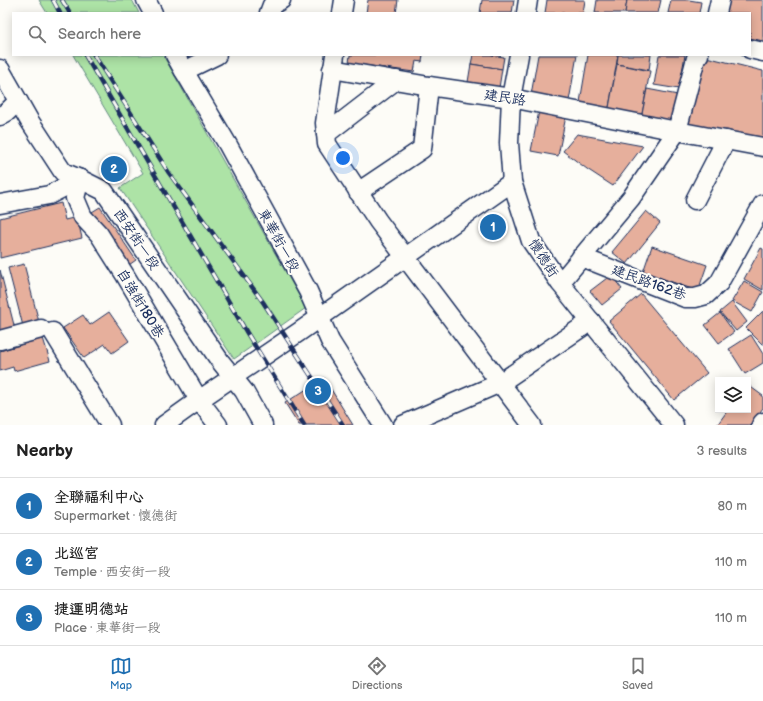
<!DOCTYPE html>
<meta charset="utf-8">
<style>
body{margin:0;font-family:"Balsamiq Sans","LXGW WenKai TC",sans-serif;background:#f2f2f2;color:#222}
.controls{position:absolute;right:12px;bottom:12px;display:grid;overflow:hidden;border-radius:0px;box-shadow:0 2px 10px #0003}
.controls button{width:36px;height:36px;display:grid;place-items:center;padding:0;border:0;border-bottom:1px solid #e0e0e0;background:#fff;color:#222;font:20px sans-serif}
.you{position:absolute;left:343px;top:158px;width:14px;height:14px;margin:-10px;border:3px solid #fff;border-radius:50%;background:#1a73e8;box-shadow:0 0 0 6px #1a73e833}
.badge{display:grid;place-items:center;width:26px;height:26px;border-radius:50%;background:#1f6fb2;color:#fff;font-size:13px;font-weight:700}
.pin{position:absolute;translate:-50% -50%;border:2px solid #fff;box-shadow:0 1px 4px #0006}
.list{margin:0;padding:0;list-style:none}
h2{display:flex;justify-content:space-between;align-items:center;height:52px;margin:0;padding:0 16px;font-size:17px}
h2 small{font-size:13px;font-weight:400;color:#767676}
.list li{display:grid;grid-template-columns:26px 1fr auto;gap:12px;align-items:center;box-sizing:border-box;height:56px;padding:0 16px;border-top:1px solid #e0e0e0}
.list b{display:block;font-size:15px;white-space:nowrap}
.list p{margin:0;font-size:13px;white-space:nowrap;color:#767676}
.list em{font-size:13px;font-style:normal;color:#767676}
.icon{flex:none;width:22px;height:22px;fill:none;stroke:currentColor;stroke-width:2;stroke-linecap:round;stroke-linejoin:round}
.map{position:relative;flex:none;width:763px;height:425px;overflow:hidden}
.search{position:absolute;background:#fff;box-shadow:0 2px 10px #0003;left:12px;right:12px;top:12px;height:44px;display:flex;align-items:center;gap:10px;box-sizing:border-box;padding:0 14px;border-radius:0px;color:#767676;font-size:15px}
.sheet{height:220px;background:#fff}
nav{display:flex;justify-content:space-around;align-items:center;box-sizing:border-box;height:56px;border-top:1px solid #e0e0e0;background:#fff;font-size:11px;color:#767676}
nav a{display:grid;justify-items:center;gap:2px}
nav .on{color:#1f6fb2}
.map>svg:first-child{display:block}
.green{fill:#ade3a6;stroke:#648982}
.building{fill:#e6af9c;stroke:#1b2f5e}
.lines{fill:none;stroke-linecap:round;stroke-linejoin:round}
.minor-casing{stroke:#1b2f5e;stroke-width:21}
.minor{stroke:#fdfcf7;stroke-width:18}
.rail-casing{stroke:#1b2f5e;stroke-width:4.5}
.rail{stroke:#fdfcf7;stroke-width:3;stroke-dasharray:9;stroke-linecap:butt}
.labels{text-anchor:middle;stroke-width:4;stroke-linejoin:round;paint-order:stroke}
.street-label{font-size:14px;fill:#1b2f5e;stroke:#fdfcf7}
</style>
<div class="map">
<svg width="763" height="425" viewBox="0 0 763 425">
<rect width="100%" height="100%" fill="#fdfcf7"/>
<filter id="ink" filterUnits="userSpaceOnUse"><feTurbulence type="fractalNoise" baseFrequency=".025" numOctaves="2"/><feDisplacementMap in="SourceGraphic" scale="8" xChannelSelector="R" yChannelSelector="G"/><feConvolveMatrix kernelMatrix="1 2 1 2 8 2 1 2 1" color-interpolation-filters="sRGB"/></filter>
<g filter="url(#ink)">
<!-- green -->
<g class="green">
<polygon points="39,0 132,0 139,13 47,13"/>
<polygon points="73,55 163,55 306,308 234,359 120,188 143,173"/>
</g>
<!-- building -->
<g class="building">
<polygon points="368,0 398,0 396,13 366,13"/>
<polygon points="482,0 514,0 512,13 480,13"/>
<polygon points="547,0 585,0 583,13 545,13"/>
<polygon points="597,0 627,0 625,13 595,13"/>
<polygon points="627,0 661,0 658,13 625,13"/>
<polygon points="671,0 689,0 701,2 699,13 668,13"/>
<polygon points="728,0 763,0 763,41 750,38 750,13 726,13"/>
<polygon points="350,55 423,55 422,62 416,61 414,72 349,63"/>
<polygon points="473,55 491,55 504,57 502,69 471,64"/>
<polygon points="538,55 577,55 569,101 531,95"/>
<polygon points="588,55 618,55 608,113 579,108"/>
<polygon points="618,55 651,55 649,70 617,64"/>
<polygon points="659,55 685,55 679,89 654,85"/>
<polygon points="702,56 763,71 763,139 685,125"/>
<polygon points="471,64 502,69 499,88 467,88"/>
<polygon points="617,64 650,71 641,119 608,113"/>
<polygon points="647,89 683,96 677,127 641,119"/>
<polygon points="539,111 566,116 558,156 531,151"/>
<polygon points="577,134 643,146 613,186 587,169 563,151"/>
<polygon points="61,203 65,220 77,217 82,238 0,258 0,218"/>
<polygon points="100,207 136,260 126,267 87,215"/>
<polygon points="646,211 660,223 627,264 612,252"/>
<polygon points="652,246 707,265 698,291 643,272"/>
<polygon points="761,248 763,249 763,290 744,279"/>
<polygon points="24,264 40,326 24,330 8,268"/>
<polygon points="0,270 16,333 0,337"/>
<polygon points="611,275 622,289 602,305 590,291"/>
<polygon points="744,281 763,292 752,312 732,301"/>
<polygon points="641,294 707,373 674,400 609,321"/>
<polygon points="732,302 747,322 736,331 720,312"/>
<polygon points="763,311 763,345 746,328"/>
<polygon points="109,312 129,341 112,353 105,344 84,358 63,328 83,315 90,325"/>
<polygon points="720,313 734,332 719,343 705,325"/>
<polygon points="751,335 763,354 763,363 745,374 729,349"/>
<polygon points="43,338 50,361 14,371 13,367 0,371 0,351"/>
<polygon points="324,378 353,425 299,425 285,403"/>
<polygon points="748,385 763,396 763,408 750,425 717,425 728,410 748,410"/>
</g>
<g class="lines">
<defs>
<g id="minor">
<polyline points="146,0 153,13"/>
<polyline points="269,13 272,5 281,0"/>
<polyline points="342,13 344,0"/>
<polyline points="526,13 528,0"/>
<polyline points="717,13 720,0"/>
<polyline points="750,49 763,52"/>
<polyline points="175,55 184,71 228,145 308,291 330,341 383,425"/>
<polyline points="335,55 325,123 327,144 378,221 532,425"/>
<polyline points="519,55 511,98 509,143 512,182 531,241 560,283 674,425"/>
<polyline points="0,69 29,120 63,172 80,179 104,191 220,361 244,391 263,425"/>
<polyline points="332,69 429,86 511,98 677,131 763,147"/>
<polyline points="184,71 217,55"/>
<polyline points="0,116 7,112 18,101"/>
<polyline points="326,134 396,80"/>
<polyline points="80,179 75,198 83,217 99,234 125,275 199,400 218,425"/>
<polyline points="358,192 422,149 429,86"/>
<polyline points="695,200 726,140"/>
<polyline points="0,204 49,195 80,179"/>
<polyline points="581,257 685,298 695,298 706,295 719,283 763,204"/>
<polyline points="560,283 631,198 677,131 696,58 699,55"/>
<polyline points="53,332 110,425"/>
<polyline points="0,340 41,329"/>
<polyline points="164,425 199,400 299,332 512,182"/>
<polyline points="403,425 500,383 591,321"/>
<polyline points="761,425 763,422"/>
</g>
</defs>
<!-- minor casing -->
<use href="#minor" class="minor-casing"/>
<!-- minor -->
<use href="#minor" class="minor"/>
<defs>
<g id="rail">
<polyline points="53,0 60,13"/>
<polyline points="62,0 70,13"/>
<polyline points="85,55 247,333 304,425"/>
<polyline points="94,55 169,173 263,302 343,425"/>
</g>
</defs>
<!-- rail casing -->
<use href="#rail" class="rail-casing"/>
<!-- rail -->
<use href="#rail" class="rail"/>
</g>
</g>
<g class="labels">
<!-- street labels -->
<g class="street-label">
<text transform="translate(505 97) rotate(9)" y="5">建民路</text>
<text transform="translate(137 239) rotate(56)" y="5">西安街一段</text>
<text transform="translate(279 240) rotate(61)" y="5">東華街一段</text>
<text transform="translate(544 258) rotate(57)" y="5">懷德街</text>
<text transform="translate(649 282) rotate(20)" y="5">建民路162巷</text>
<text transform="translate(141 303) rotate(59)" y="5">自強街180巷</text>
</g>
</g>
</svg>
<div class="controls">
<button><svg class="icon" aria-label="layers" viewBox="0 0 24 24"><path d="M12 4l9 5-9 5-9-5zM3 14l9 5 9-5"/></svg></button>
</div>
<div class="you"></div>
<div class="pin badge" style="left:493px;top:227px">1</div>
<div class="pin badge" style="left:114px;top:169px">2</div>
<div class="pin badge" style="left:318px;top:391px">3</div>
<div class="search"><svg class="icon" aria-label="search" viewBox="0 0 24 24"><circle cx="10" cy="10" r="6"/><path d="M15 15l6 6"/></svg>Search here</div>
</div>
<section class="sheet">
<h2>Nearby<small>3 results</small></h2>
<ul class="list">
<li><span class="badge">1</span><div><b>全聯福利中心</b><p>Supermarket · 懷德街</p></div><em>80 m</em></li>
<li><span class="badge">2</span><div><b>北巡宮</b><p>Temple · 西安街一段</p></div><em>110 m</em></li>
<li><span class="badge">3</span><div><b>捷運明德站</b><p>Place · 東華街一段</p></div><em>110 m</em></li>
</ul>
</section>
<nav>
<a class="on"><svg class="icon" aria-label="map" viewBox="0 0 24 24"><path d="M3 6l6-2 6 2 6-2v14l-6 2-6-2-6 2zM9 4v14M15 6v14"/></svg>Map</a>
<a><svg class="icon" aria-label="directions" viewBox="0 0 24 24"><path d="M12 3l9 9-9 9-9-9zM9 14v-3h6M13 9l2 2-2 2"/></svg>Directions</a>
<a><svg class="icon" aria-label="saved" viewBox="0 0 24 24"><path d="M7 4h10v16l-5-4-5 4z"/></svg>Saved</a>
</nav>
